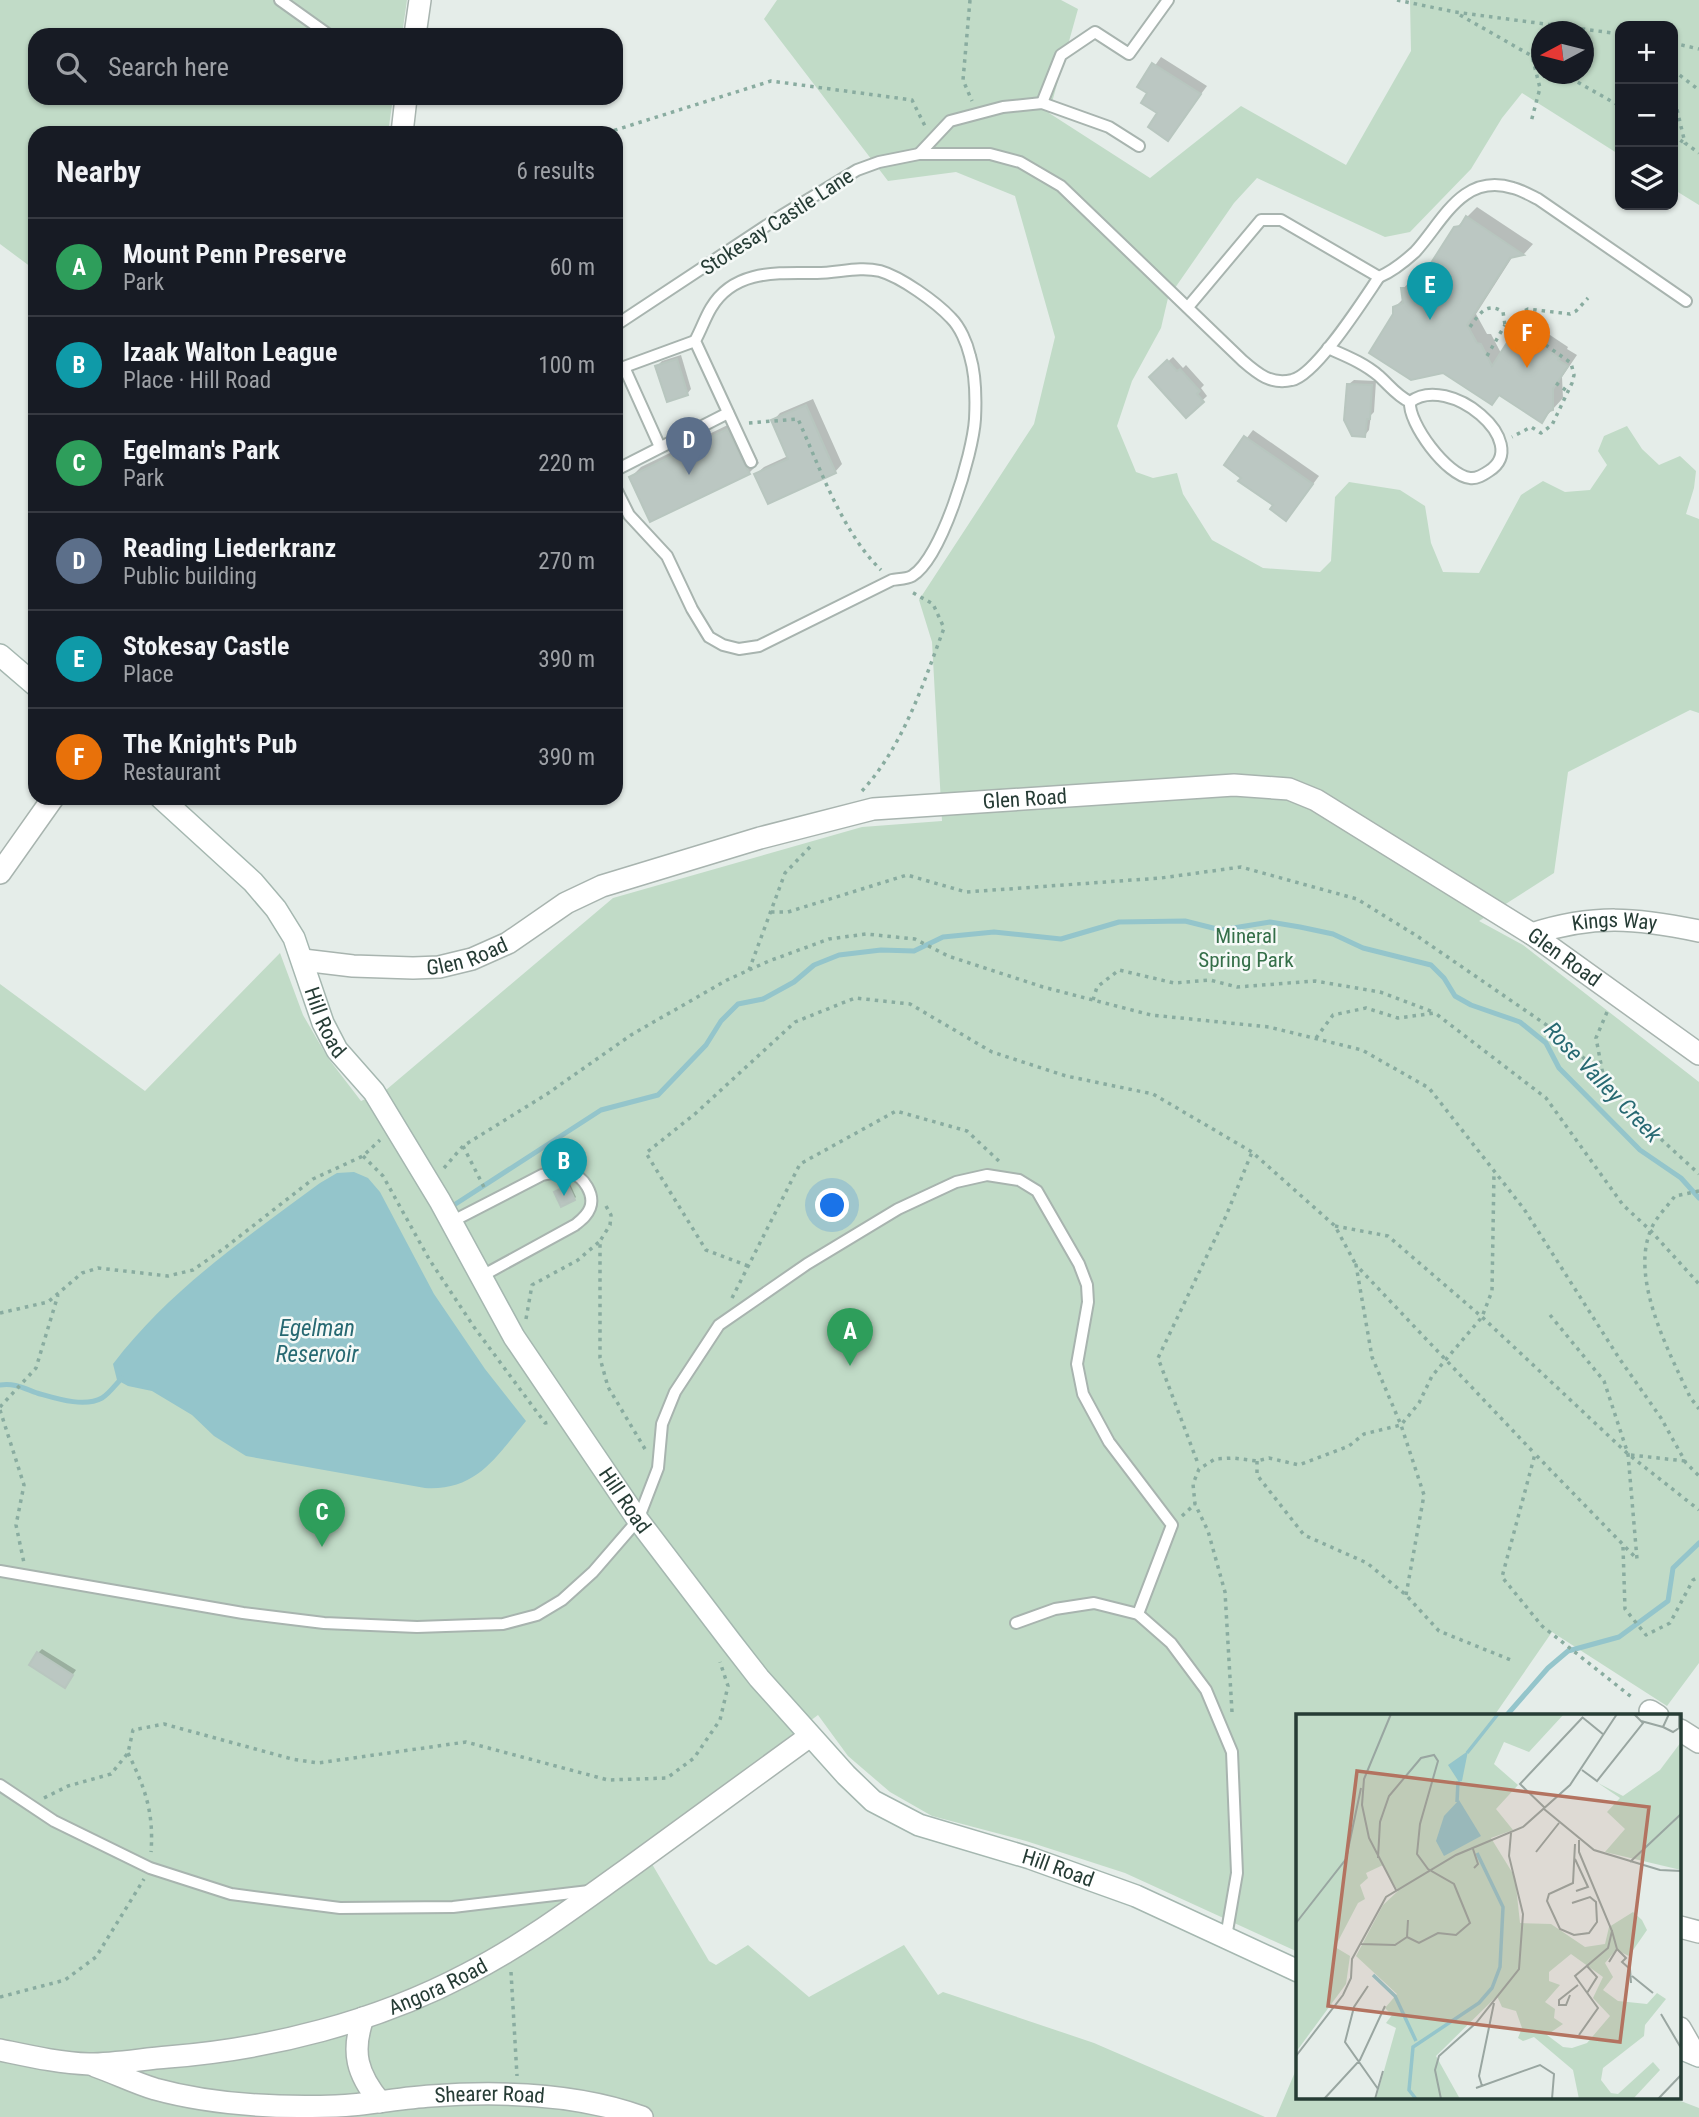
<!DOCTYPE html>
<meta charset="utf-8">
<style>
body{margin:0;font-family:"Roboto Condensed",sans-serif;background:#20242c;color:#f1f3f6}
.controls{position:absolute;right:21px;top:21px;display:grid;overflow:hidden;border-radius:14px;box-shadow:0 2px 5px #0004}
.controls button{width:63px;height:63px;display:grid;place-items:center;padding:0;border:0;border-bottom:2px solid #363941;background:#171b24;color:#f1f3f6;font:35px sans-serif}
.compass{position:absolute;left:1531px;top:21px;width:63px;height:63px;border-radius:50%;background:#171b24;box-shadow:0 2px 5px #0004;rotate:263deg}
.you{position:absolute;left:833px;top:1206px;width:24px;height:24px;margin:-18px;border:5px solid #fff;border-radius:50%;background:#1a73e8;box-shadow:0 0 0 10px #1a73e833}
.badge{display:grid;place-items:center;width:46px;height:46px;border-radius:50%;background:#0f766e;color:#fff;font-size:23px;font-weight:700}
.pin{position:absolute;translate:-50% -58px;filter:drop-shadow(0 2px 4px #0008)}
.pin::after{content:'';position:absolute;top:37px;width:24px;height:21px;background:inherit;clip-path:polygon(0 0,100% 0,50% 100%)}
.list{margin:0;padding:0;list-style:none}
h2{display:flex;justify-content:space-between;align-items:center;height:91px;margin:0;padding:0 28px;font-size:30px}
h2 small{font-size:23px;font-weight:400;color:#9ea1a6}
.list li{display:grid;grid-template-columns:46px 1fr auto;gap:21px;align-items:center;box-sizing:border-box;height:98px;padding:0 28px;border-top:2px solid #363941}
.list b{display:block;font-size:26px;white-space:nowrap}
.list p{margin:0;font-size:23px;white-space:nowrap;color:#9ea1a6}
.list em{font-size:23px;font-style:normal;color:#9ea1a6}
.icon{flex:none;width:38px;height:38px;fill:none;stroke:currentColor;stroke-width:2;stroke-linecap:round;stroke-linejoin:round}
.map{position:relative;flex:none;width:1699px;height:2117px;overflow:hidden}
.search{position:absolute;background:#171b24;box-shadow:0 2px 5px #0004;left:28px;top:28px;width:595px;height:77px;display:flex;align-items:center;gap:18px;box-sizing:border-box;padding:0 24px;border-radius:21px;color:#9ea1a6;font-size:26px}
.panel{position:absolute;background:#171b24;box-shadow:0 2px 5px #0004;left:28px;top:126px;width:595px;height:679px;border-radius:21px}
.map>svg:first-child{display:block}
.green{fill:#c1dbc7;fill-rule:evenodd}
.water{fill:#94c5cb}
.shadow{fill:#0003}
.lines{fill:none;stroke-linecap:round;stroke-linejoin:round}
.stream{stroke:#94c5cb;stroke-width:5}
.building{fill:#bbc7c2;stroke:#b8c6bf;stroke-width:2}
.lane-casing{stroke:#a8b4af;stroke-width:14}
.street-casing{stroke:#a8b4af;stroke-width:24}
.secondary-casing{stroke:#a5b7b0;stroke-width:24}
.path{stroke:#89aca0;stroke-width:3.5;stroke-dasharray:3.5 5;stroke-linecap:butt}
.lane{stroke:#fff;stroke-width:10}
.street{stroke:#fff;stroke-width:21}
.secondary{stroke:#fff;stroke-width:21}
.labels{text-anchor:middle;stroke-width:5;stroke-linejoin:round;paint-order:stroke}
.street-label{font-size:21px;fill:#263c35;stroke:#f5f9f7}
.park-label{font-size:21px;fill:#356f49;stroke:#f5f9f7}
.water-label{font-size:23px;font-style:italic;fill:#276972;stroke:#f5f9f7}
.inset-river{fill:none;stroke:#94c5cb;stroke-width:3.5}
.inset-road{fill:none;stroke:#99a6a1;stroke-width:2}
.view{fill:#b37360;fill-opacity:0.15;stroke:#b37360;stroke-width:3.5}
.inset-edge{fill:none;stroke:#263c35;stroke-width:3.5}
</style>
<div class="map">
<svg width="1699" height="2117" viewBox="0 0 1699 2117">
<rect width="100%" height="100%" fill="#e5ede9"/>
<!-- green -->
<g class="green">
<polygon points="0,0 407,0 402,35 35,35 35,98 393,98 388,133 35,133 35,270 0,244"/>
<path d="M777,0H1061L1078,9L1049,113L1150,178L1241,106L1346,165L1411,51L1410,0H1699V205L1673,189V26H1620V155L1522,93L1502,118L1471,169L1410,232L1385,237L1257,178L1234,203L1168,298L1161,328L1132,381L1117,426L1136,472L1153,478L1177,473L1183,494L1212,540L1263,568L1320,572L1331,561L1335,497L1349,482L1400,490L1425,506L1431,543L1443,572L1479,573L1521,495L1543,481L1565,492L1590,490L1607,465L1598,451L1604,436L1627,426L1642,449L1659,465L1680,456L1696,471L1694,488L1686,514L1699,519V713L1690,710L1568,772L1554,873L1479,921L1523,945L1699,1082V1663L1667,1706L1552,1632L1494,1716H1298V1952L1125,1873L1026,1841L932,1816L890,1792L848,1756L818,1715L642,1847L709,1961L716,1965L748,1945L809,1997L904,1945L938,1995L943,1992L1094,2043L1265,2117H0V984L145,1091L280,953L303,1015L328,1058L361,1101L386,1090L613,898L862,827L942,821L932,642L919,600L1034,424L1055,337L1015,196L956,172L888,181L764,19ZM1542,32H1584V74H1542Z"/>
<polygon points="1298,2065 1298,2098 1673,2098 1699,2108 1699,2117 1276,2117"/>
</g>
<!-- water -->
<path class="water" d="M354,1172L368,1178L380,1192L434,1294L485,1369L526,1421C496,1457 477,1491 425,1488L246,1456L214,1436L192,1415L152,1391L128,1386L117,1380L113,1364C170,1289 246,1238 320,1183L337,1173Z"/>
<!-- shadow -->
<g class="shadow">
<polygon points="1161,57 1207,86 1168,138 1149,93 1140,87"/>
<polygon points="1477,207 1533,244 1524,254 1513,256 1476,314 1487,334 1491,334 1502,355 1516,333 1526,323 1541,333 1544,331 1568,347 1567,349 1577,355 1562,377 1563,398 1542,421 1501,394 1492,403 1394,314 1395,307 1404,298 1403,289 1413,278 1423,278 1455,229"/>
<polygon points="681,355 691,389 687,394 657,366 662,361"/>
<polygon points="1173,357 1183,368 1186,365 1204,385 1201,388 1207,396 1186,416 1151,377"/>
<polygon points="1354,380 1376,381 1374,412 1371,415 1369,430 1365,435 1349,384"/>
<polygon points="813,399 842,464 835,472 756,474 764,467 788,456 773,421 780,413"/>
<polygon points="738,420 759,463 749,473 631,477 641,467"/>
<polygon points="1253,430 1319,476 1293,511 1275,504 1226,465"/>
<polygon points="570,1184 576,1197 574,1199 558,1191"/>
<polygon points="42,1649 76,1670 65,1685 38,1653"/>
</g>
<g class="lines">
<!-- stream -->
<g class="stream">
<polyline points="454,1205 601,1110 658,1095 706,1045 721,1021 738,1004 763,999 794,982 814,965 839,955 881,950 914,951 943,937 994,932 1061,939 1119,922 1185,921 1221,930 1270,922 1300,927 1333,934 1363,948 1431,965 1444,978 1455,996 1471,1005 1520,1022 1546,1043 1559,1068 1640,1150 1681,1178 1699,1198"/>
<path d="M0,1385C15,1383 23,1388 37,1393C55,1398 84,1408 102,1398C109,1394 116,1384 122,1378"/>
<polyline points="1506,1716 1548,1668 1568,1651 1619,1637 1668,1601 1673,1568 1699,1543"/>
</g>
</g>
<!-- building -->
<g class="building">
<polygon points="1152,63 1201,94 1168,141 1148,127 1157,113 1141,103 1147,93 1137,87"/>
<polygon points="1466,216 1524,255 1510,258 1467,325 1477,343 1481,344 1492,366 1514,332 1531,343 1532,340 1559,358 1558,360 1568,366 1553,389 1553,410 1549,411 1542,423 1499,395 1492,405 1443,373 1411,380 1369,353 1393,314 1393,307 1403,303 1401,288 1415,288 1454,227 1460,226"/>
<polygon points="677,359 688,395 667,402 655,366"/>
<polygon points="1167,360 1177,371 1180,369 1200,391 1197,394 1204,402 1186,418 1149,377"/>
<polygon points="1347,384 1372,385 1370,419 1367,419 1365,437 1352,436 1344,420"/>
<polygon points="806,405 836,473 768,504 754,474 788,459 771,420"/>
<polygon points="727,429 750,474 650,522 629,477"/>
<polygon points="1244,436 1313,484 1286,521 1270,509 1273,505 1238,481 1241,478 1224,465"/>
<polygon points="568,1185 575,1200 561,1207 554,1192"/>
<polygon points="37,1652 73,1675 65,1688 29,1665"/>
</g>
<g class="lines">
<defs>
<g id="lane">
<polyline points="280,0 329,35"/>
<polyline points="1042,103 1061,55 1095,32 1129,54 1168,0"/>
<polyline points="919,154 950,121 1003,107 1042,103 1109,127 1139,146"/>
<polyline points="1188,307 1261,220 1281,220 1379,277"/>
<path d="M616,325L781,216L857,170L879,162L919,154H990L1020,162L1061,186L1243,361C1258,374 1271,385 1292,380C1316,375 1364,299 1379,277C1393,271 1404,262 1415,252C1442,223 1462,172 1513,188C1521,190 1530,195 1538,199L1686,301"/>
<path d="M1328,348C1346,356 1364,363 1379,376C1390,386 1397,396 1410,402C1408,423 1447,476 1470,478C1477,479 1483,475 1489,471C1533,443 1449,372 1410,402"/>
<polyline points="624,367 695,341"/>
<polyline points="616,368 624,367 660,447"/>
<polyline points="616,470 728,413"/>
<path d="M616,489L629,515L667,556L692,609L709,637L723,645L739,649L759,646L892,580C897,579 907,579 912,576C942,558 973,453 975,419C976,399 976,376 970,356C967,343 960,327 951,318C936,302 901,277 880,271C859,266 838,273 817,273C778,273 734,269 711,308C705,318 701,330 695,341L751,462"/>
<path d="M451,1222L542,1175C551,1173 560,1170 570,1173C584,1176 595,1195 590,1208C587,1216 581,1220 575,1225L480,1277"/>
<polyline points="0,1571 243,1613 324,1623 417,1627 503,1624 537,1615 562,1600 593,1572 638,1520 658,1468 662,1424 675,1392 719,1325 807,1264 898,1209 956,1182 987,1175 1019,1180 1037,1191 1079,1264 1087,1285 1088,1302 1077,1364 1083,1394 1109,1442 1172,1525 1138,1614"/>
<polyline points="1016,1623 1055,1609 1094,1603 1138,1614 1171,1643 1206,1690 1232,1752 1237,1873 1226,1937"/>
<polyline points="0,1785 54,1821 150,1868 231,1894 340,1908 453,1907 589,1891"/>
</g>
<g id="street">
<polyline points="415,35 420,0"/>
<polyline points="402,133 406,98"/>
<polyline points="0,873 53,798"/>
<path id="s1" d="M1532,934C1594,914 1636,918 1699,931"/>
<path id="s2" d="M303,960L353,966L413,968L439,967L472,959L508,943L566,903L602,886L760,838L873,809L1234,785L1289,789L1316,800L1532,934L1699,1054"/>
<polyline points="1650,1711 1658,1716"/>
<polyline points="1680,1730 1699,1742"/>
<polyline points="1680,1927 1699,1932"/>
<path d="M363,2018C351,2052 357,2074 380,2102"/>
<polyline points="1680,2028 1695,2054"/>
<path id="s3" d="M0,2050C29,2056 59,2063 89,2064C115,2064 142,2059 168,2057C270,2049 376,2022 467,1974C524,1945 574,1907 626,1870C687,1825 749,1781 810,1736"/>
<path id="s4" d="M95,2066C115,2073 135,2083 155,2089C213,2105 276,2108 336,2106C367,2105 399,2098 431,2096C501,2091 576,2093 642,2117"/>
</g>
<g id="secondary">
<polyline points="0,655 35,685"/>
<path id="s5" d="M161,798L253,882L276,909L294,938L323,1023L337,1050L374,1092L440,1201L514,1337L638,1520L731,1642L759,1678L846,1775L873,1801L919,1825L1030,1858L1136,1896L1298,1971"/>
<polyline points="1680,2048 1699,2056"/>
</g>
</defs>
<!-- lane casing -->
<use href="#lane" class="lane-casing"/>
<!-- street casing -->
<use href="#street" class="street-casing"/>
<!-- secondary casing -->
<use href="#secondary" class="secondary-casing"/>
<!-- path -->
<g class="path">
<polyline points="970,0 963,80 972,101"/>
<polyline points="1397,0 1455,12 1620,34"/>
<polyline points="1460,15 1532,56 1540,88 1531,122"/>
<polyline points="1673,43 1699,49"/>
<polyline points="1532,56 1542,62"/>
<polyline points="1673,70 1699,90"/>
<polyline points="1563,74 1620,106"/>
<polyline points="1673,93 1685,143 1699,153"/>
<polyline points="606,133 771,81 912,100 925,126"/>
<polyline points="1673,136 1683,142"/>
<polyline points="1519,326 1524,311 1528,309 1570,314 1576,311 1588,298"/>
<path d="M1470,327C1479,314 1487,301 1503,312L1505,325L1519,326L1571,363L1574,375L1572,383L1552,425L1541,433L1531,427L1512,437"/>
<polyline points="1487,356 1505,325"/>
<polyline points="1556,383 1567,391"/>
<path d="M749,423L798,419C820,468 842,532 881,570"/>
<path d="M862,791C903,746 923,685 944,628L933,604L910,591"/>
<polyline points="771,912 788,912 907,875 966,892 1161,878 1241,867 1357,899 1417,936 1564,1037 1604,1080"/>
<polyline points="749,970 785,873 811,846"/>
<polyline points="1093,1000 1097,987 1119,970 1174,983 1210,980 1237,987 1315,981 1380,992 1433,1012"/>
<polyline points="1607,1012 1596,1038 1604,1080 1663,1141 1699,1174"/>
<polyline points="1316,1038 1333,1015 1366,1008 1398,1018 1435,1013 1546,1098 1623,1205 1650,1230 1699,1284"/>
<polyline points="463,1146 486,1191"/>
<polyline points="363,1156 383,1176 429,1259 474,1327 545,1423 550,1422"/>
<polyline points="444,1168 463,1146 547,1094 631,1035 727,980 769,961 829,939 866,934 915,939 948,956 1043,987 1151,1015 1269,1027 1362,1050 1429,1088 1524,1209 1619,1358 1661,1418 1686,1463 1699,1476"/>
<path d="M1699,1191L1675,1196C1667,1207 1654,1219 1650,1232C1631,1281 1669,1352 1690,1397L1699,1409"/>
<polyline points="606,1206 611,1215 610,1225 600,1241 600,1358 608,1387 645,1449"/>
<polyline points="1335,1226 1388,1236 1482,1317 1628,1454 1699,1510"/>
<polyline points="748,1266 706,1250 646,1153 696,1113 795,1022 855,998 910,1004 992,1052 1066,1076 1153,1094 1252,1152 1335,1226 1356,1265"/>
<polyline points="732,1298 800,1164 896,1111 967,1131 1002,1164"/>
<polyline points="0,1313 48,1302 82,1273 98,1268 168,1276 193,1270 226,1247 313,1179 363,1156 380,1140"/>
<polyline points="1550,1315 1604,1381 1628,1454 1637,1559 1535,1454 1502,1577 1542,1626 1634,1699"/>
<polyline points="526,1319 532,1285 578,1260 600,1241"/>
<polyline points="0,1407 36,1368 58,1295"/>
<polyline points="0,1410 24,1485 16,1525 24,1563"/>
<polyline points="1631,1455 1685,1461"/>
<polyline points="1197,1461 1158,1358 1226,1216 1252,1152"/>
<polyline points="1257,1461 1257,1475 1304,1535 1367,1563 1406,1595 1439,1631 1511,1660"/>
<polyline points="1182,1516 1195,1504"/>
<polyline points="1623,1547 1625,1609 1646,1635 1670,1623 1693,1580 1699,1577"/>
<polyline points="1406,1595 1424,1495 1401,1425 1372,1357 1356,1265 1535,1454"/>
<polyline points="1232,1712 1225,1592 1208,1531 1195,1504 1193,1484 1199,1469 1215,1459 1233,1458 1257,1461 1269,1458 1299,1465 1349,1446 1364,1434 1401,1425 1419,1403 1432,1376 1482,1317 1492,1291 1494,1172"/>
<path d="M128,1753C145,1788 154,1812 151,1852"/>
<polyline points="44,1798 68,1786 111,1774 128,1753 133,1730 164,1724 292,1759 318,1763 466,1742 608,1780 667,1778 694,1758 720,1720 728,1686 720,1662"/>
<polyline points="511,1972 517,2076"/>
<polyline points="0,1997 65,1980 96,1957 144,1879"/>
</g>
<!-- lane -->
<use href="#lane" class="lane"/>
<!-- street -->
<use href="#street" class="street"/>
<!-- secondary -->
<use href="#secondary" class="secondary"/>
</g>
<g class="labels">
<!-- street labels -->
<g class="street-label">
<text transform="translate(777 222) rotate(-33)" y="7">Stokesay Castle Lane</text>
<text dy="7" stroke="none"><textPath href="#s2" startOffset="754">Glen Road</textPath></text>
<text dy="7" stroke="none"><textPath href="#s1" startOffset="84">Kings Way</textPath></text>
<text dy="7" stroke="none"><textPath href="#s2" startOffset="166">Glen Road</textPath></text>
<text dy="7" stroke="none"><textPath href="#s2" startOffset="1342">Glen Road</textPath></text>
<text dy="7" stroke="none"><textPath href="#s5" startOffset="284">Hill Road</textPath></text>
<text dy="7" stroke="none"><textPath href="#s5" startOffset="850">Hill Road</textPath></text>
<text dy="7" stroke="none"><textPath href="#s5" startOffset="1438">Hill Road</textPath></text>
<text dy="7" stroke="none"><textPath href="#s3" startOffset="450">Angora Road</textPath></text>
<text dy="7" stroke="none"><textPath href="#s4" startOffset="401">Shearer Road</textPath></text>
</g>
<!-- park labels -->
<g class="park-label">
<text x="1246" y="943">Mineral<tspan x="1246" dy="24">Spring Park</tspan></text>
</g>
<!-- water labels -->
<g class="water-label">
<text transform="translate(1603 1082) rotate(46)" y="8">Rose Valley Creek</text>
<text x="317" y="1336">Egelman<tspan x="317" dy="26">Reservoir</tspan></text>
</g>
</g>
<!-- overview -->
<g transform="translate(1296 1714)">
<rect width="385" height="385" fill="#e5ede9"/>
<path d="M0,0H268L233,38L208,28L198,50L222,71L200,95L217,116L195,124L219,163L224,209L255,210L289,233L309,230L313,213L337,198L346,206L351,216L333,242L320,236L309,249L317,263L307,276L322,287L351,290L361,279L370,285L349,311L348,322L307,354L305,366L315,379L322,380L357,348L364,356L337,385H283L277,356L238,323L227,327L222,324L226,314L220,297L206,293L201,282L140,342L164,385H80L100,314L90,309L96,301L89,294L101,280L60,242L87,191L102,177L87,151L70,159L72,164L64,171L69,185L62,189L39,233L54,242L50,270L0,338ZM275,240L307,263L297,284L314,302L291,329L276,334L267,333L251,321L267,310L258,304L259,295L249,288L264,271L253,267V258ZM385,28V156L309,138L329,115L311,98L324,84L302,69L327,82L364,56Z" fill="#c1dbc7" fill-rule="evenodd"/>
<path d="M172,37L166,67L163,68L152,51ZM163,86L185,122L148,142L140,127L148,102Z" fill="#94c5cb"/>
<path class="inset-river" d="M171,39L202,0M161,88L162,67M77,261L99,282L120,327M120,385L113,376L117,333L183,289L196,274L204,253L207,193L181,139"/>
<path class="inset-road" d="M95,0L68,65L66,91L73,124L100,176M286,3L308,21M345,7L367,13L373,0M367,13L377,18L383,14V0M286,56L301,67L347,9L338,0M249,94L224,70L287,3M248,95L298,136L364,156L385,157M177,135L182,150L178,154M240,138L263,109M82,144L84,108L93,82L125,44L138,41L142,47L124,110L121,140L132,155L158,170L174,209L160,221L142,219L123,229L111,223M279,145L292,173L280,177M334,148L385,100M276,189L294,183L300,188L301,208L293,219L278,221L264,215L251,187L253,180L277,169L279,130M0,209L50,145L65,74M65,230L99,231L111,223L112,206M321,235L330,244L326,248L334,255L335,269M313,248L321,235L316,217M291,252L301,263L291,279M336,262L357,279M72,272L58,293L49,328L82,375M274,281L270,291H263V286L282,271M365,300L385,334M283,321L302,294L279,262L312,234L316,217L283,138V126M0,342L47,281L55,264L56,245L90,183L160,141L227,113L274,71L321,0M186,372L183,362L198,289M180,374L244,351L258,360L256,385M28,385L64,346L89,292M79,385L87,357M145,385L139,356L143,342L180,309L223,255L227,200L213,142L215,119M362,385L385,361"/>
<path class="view" d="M61,57L353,93L324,328L32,292Z"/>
<rect width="385" height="385" class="inset-edge"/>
</g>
</svg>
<div class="controls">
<button>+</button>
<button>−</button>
<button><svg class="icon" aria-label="layers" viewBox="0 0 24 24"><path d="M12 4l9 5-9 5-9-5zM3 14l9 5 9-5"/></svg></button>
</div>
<svg class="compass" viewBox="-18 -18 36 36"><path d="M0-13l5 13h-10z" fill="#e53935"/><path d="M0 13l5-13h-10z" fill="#9ea1a6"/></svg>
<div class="you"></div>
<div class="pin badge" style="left:850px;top:1366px;background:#2e9e5b">A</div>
<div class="pin badge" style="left:564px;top:1196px;background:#0f9aa8">B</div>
<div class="pin badge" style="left:322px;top:1547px;background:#2e9e5b">C</div>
<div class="pin badge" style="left:689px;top:475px;background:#5c6f8a">D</div>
<div class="pin badge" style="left:1430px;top:320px;background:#0f9aa8">E</div>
<div class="pin badge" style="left:1527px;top:368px;background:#e8710a">F</div>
<div class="search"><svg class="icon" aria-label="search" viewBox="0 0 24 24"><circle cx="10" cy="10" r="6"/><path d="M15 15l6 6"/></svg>Search here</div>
<section class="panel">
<h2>Nearby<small>6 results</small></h2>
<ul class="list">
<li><span class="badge" style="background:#2e9e5b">A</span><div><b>Mount Penn Preserve</b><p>Park</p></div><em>60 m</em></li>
<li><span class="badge" style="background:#0f9aa8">B</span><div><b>Izaak Walton League</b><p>Place · Hill Road</p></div><em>100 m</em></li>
<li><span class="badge" style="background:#2e9e5b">C</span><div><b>Egelman's Park</b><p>Park</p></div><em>220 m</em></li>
<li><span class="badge" style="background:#5c6f8a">D</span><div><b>Reading Liederkranz</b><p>Public building</p></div><em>270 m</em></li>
<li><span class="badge" style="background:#0f9aa8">E</span><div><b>Stokesay Castle</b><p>Place</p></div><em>390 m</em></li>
<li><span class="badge" style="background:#e8710a">F</span><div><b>The Knight's Pub</b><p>Restaurant</p></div><em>390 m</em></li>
</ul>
</section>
</div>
